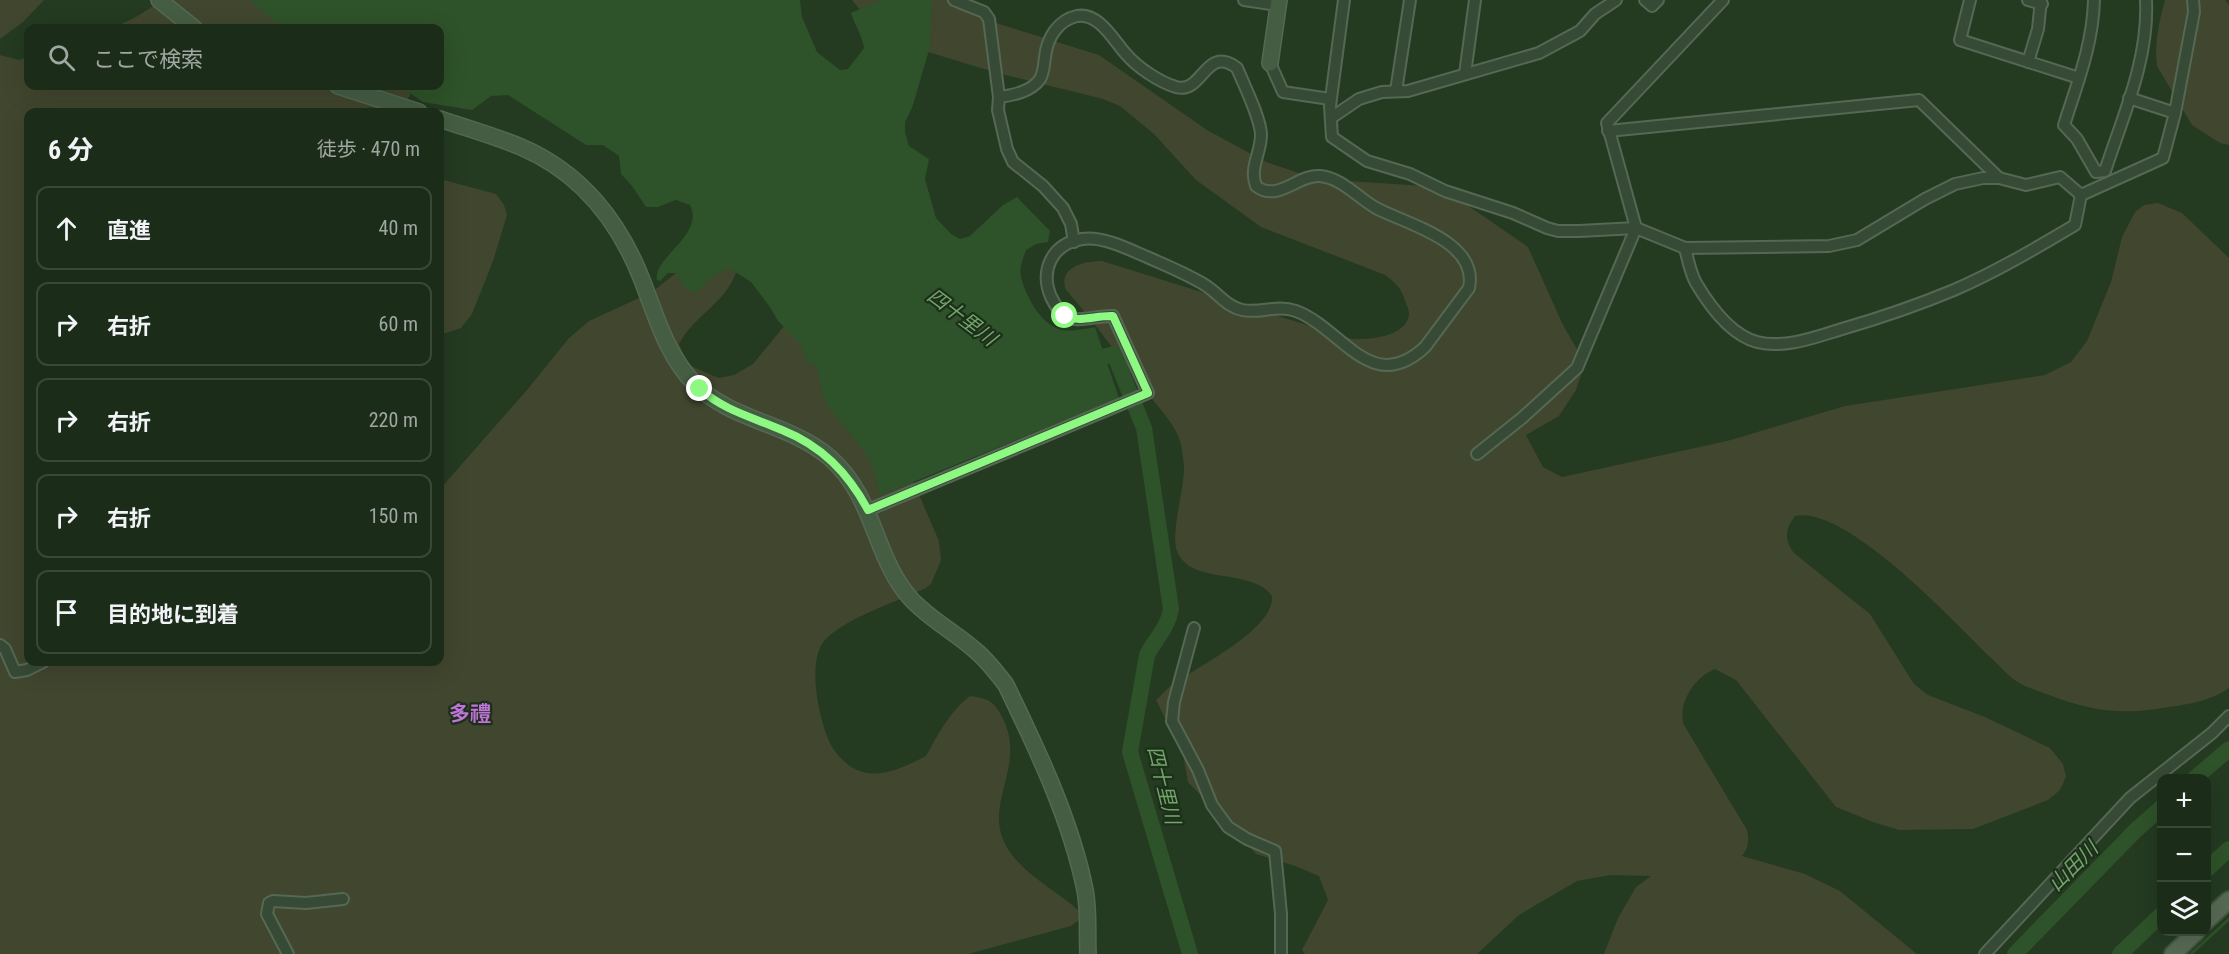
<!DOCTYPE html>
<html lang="ja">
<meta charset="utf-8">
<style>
body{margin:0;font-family:"Roboto Condensed","Noto Sans JP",sans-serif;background:#283826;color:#f1f3f6}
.controls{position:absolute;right:18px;bottom:18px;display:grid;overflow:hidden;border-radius:12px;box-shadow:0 6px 24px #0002}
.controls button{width:54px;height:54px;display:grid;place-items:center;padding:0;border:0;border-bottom:2px solid #394838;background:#1b2c19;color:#f1f3f6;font:30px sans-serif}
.stop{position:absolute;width:18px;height:18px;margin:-14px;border:4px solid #8df882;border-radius:50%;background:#fff}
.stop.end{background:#8df882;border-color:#fff;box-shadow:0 2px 6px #0008}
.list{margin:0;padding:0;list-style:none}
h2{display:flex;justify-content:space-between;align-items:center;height:78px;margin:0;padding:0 24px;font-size:26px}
h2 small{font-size:20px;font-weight:400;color:#a0a7a2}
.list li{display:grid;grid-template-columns:39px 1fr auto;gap:18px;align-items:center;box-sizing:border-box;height:84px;margin:0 12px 12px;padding:0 12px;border:2px solid #394838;border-radius:12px}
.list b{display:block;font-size:22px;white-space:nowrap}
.list em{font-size:20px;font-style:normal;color:#a0a7a2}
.icon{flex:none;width:33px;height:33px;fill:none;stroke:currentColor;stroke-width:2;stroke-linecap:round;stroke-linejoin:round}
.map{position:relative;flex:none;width:2229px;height:954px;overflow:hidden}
.search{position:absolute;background:#1b2c19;box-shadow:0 6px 24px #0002;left:24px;top:24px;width:420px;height:66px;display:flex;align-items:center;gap:15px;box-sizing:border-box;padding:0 21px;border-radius:12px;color:#a0a7a2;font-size:22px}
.panel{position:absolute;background:#1b2c19;box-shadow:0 6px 24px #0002;left:24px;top:108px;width:420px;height:558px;border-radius:12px}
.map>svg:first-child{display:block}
.green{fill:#41462e}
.water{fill:#2e5229}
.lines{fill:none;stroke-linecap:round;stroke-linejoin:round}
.stream{stroke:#2e5229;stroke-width:3}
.river{stroke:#2e5229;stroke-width:16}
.street-casing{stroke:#556853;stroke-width:14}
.secondary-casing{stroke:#556853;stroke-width:18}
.primary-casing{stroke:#41533e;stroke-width:20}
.street{stroke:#374a35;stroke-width:10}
.secondary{stroke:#455d43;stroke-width:15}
.primary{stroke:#566a53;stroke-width:16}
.route{stroke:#8df882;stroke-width:8}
.labels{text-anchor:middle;stroke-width:4.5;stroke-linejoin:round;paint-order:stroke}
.water-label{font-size:20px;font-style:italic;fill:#70a668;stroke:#1d2e1a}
.quarter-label{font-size:21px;font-weight:bold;fill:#bf74da;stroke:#1d2e1a}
</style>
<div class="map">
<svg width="2229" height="954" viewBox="0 0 2229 954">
<rect width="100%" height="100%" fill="#243a21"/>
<!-- green -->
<g class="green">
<polygon points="0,0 44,0 23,22 0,39"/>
<polygon points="163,0 395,0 405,28 113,28 136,17"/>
<path d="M852,0H964L996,23L1099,55L1207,130L1266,162L1317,179L1441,187L1528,247L1563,325L1585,363L1576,390L1559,416L1526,435L1543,467L1562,477L1727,441L1845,406L2045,375L2071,362L2087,341L2111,282L2122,237L2135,212L2144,205L2158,203L2182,213L2229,258V688C2208,703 2181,705 2156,709C2116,715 2086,709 2049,695C2038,691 2025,687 2016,681C2006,674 1998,664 1989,656C1953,621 1846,505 1795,516C1785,529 1784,540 1794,553L1870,614L1914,684L1928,695L1985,717L2050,748L2063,764L2066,776L2063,784L2059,791L2048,800L1973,829L1899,830L1873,822L1836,807L1736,680L1715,669C1695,677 1677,703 1684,725L1747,830C1749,840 1749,848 1742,856L1805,874L1840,891L1917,954H1604L1618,918L1636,887L1651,876L1611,875L1577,881L1519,915L1477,954H1305L1302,950L1328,900L1319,876L1295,866L1256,854L1188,782L1183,754L1156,700C1162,695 1167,688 1173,684C1197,667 1275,629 1272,596C1252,567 1190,586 1177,551C1170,534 1185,487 1184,465C1183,458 1182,446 1179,438C1172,420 1154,402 1142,387C1117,354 1093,320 1066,290C1057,267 1085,261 1102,261L1352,339C1368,340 1406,337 1409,315C1409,310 1407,305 1405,301C1402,289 1395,282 1385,275L1261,227L1196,180L1154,134L1120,106L1103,99L994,72L928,52L874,27Z"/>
<path d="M2165,0H2225L2229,5V145L2220,143L2192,125L2157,66C2154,44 2159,22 2165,0Z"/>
<path d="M0,55L19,60L28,57V86H102V88L104,86H414C408,108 390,114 369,107L365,112H28V662H440V489L527,390L569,338L589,321L652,292L676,273L704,255L737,270C725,305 696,313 679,344L687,363L695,368L719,378L734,375L753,364L817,286L905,462L939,541L941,560L931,584L926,588C899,601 845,618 825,640C806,661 819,721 831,745C836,754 847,766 857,770C880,780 906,766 926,756C938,734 950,711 970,696C991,699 995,702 1004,721C1024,764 989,798 1002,837C1014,870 1054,888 1078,910L1079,920L1071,926L968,954H0Z"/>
<polygon points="440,179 496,194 504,205 507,215 493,261 472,314 461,328 440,335"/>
</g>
<!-- water -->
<path class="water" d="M250,0H800L802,17L817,52L840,70L848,69L864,48C862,35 855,26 851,13L881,0H932L930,47L912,108L905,122V132L909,146L929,159L925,179L936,218L951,234L960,239L970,236L1003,205L1017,197L1050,231L1048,242L1036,244L1026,250C1023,258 1019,269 1021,277C1026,296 1039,321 1058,329C1069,333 1084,329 1095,327L1119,398L879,496L876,476L868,456L830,409L822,392L816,361L810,367L800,343L778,321L770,307L751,282L729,268L710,278L697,292L686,290L676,273H668L660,281L657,280C652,258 705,235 690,205L676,200L658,207H646L632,186L621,174L619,156L603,145H586L508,95L491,96L472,110L423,102L404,89L403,86H440V28H282Z"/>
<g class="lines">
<!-- stream -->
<polyline class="stream" points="2191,954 2229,919"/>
<!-- river -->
<g class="river">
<path d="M1083,359L1098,358L1114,354L1144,428L1171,609C1168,628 1155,639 1147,655L1130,752L1190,954"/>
<polyline points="2195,778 2229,749"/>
<polyline points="2206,870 2229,849"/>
<polyline points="2015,954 2136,830 2162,807"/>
<polyline points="2120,954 2162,914"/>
</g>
<defs>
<g id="street">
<polyline points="954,0 984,12 989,19 999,97 998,110 1007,149 1013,162 1043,186 1063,208 1071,224 1074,242"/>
<polyline points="1244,0 1278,5"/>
<polyline points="1344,0 1330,106 1332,137 1367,161 1410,174 1445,191 1513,213 1547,228 1558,231 1579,231 1636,228 1685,248 1829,246 1857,240 1925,199 1955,184 1983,178 1999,178 2026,185 2060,177 2081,195"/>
<polyline points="1645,0 1652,6 1658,0"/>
<polyline points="1970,0 1960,40 2079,78"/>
<polyline points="2028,0 2042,4"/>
<path d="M2094,0C2093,44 2077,84 2064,125L2077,139L2096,172L2105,171C2123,116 2149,59 2146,0"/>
<polyline points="2028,62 2038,29 2041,0"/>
<polyline points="1270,63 1283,92 1330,99"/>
<polyline points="1465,74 1475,0"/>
<polyline points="1396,91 1410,0"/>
<polyline points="2129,98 2175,113"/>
<polyline points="1331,118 1359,99 1382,92 1408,91 1539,53 1580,31 1595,14 1616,0"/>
<polyline points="1608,131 1919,100 1999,178"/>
<polyline points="2081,195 2163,158 2175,113 2194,12 2193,0"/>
<path d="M1685,248C1688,260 1690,272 1696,283C1709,305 1731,335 1757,342C1785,349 1816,337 1842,329C1880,318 1918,305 1954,290C1996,272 2036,248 2075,225L2081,195"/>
<polyline points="1477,454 1522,418 1577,368 1636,228 1607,123 1723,0"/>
<path d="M868,510L1148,393L1113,316C1100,315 1079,322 1069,318C1060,314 1055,305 1051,297C1040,271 1051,244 1082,239C1103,236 1128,249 1147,257C1167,266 1187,274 1205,285C1218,293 1227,307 1242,310C1261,314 1276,304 1296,311C1343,329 1371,397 1425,347L1469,288C1479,241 1406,224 1376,208C1358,198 1342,178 1320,176C1298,174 1278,203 1256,186C1249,168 1261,153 1261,135C1261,119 1244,85 1237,68C1205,44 1203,95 1176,87C1159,82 1137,67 1126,54C1114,41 1099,12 1077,16C1058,20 1047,38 1045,57C1044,64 1044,72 1040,79C1031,92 1013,95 999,97"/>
<polyline points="1194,628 1174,702 1172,721 1198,770 1212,805 1228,827 1247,839 1275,851 1281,914 1281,954"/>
<polyline points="0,645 5,649 15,672 27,670 43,662"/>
<polyline points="288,954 267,914 269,903 273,901 306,903 343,899"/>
<polyline points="1985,954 2130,798 2212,733 2229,716"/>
</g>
<g id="secondary">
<polyline points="159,0 194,28"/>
<polyline points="1270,63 1279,0"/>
<polyline points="338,86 419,112"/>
<path d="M440,119C466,128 495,136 521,147C580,172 619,221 642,280C656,316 667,356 695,384C732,421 789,423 829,457C876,497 873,558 912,600C931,620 956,633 976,651C988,661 997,673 1006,685C1037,749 1071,820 1085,890C1089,910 1087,933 1088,954"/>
</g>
<g id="primary">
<polyline points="2206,921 2229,900"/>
<polyline points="2173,954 2196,932"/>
</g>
</defs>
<!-- street casing -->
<use href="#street" class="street-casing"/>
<!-- secondary casing -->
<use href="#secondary" class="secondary-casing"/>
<!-- primary casing -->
<use href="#primary" class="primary-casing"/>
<!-- street -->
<use href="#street" class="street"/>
<!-- secondary -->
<use href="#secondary" class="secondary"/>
<!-- primary -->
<use href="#primary" class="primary"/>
</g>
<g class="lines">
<!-- route -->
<path class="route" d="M700,389C725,411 752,417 782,430C822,446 848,473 868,510L1148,393L1113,316C1096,315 1080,323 1065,316"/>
</g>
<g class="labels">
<!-- water labels -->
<g class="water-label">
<text transform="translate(962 317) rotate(37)" y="7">四十里川</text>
<text transform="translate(1164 785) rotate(76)" y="7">四十里川</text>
<text transform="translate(2073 866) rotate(-45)" y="7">山田川</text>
</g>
<!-- quarter labels -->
<g class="quarter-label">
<text x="470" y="721">多禮</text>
</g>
</g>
</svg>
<div class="controls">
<button>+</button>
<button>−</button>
<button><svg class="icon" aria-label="layers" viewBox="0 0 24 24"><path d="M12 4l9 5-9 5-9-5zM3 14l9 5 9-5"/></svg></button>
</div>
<div class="stop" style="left:1065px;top:316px"></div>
<div class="stop end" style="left:700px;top:389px"></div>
<div class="search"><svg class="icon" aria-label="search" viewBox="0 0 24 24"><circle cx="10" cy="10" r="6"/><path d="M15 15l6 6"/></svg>ここで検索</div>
<section class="panel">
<h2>6 分<small>徒歩 · 470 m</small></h2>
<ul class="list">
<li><svg class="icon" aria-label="ahead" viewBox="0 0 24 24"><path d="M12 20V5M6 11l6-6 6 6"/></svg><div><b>直進</b></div><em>40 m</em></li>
<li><svg class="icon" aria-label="right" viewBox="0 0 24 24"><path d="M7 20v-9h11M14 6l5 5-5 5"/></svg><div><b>右折</b></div><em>60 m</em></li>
<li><svg class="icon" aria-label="right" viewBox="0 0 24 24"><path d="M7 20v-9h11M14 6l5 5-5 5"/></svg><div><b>右折</b></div><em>220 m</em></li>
<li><svg class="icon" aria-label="right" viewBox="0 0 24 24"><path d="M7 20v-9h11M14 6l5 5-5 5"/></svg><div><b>右折</b></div><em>150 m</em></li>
<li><svg class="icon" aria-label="arrive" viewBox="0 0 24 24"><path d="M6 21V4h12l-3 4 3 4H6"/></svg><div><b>目的地に到着</b></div></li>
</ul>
</section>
</div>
